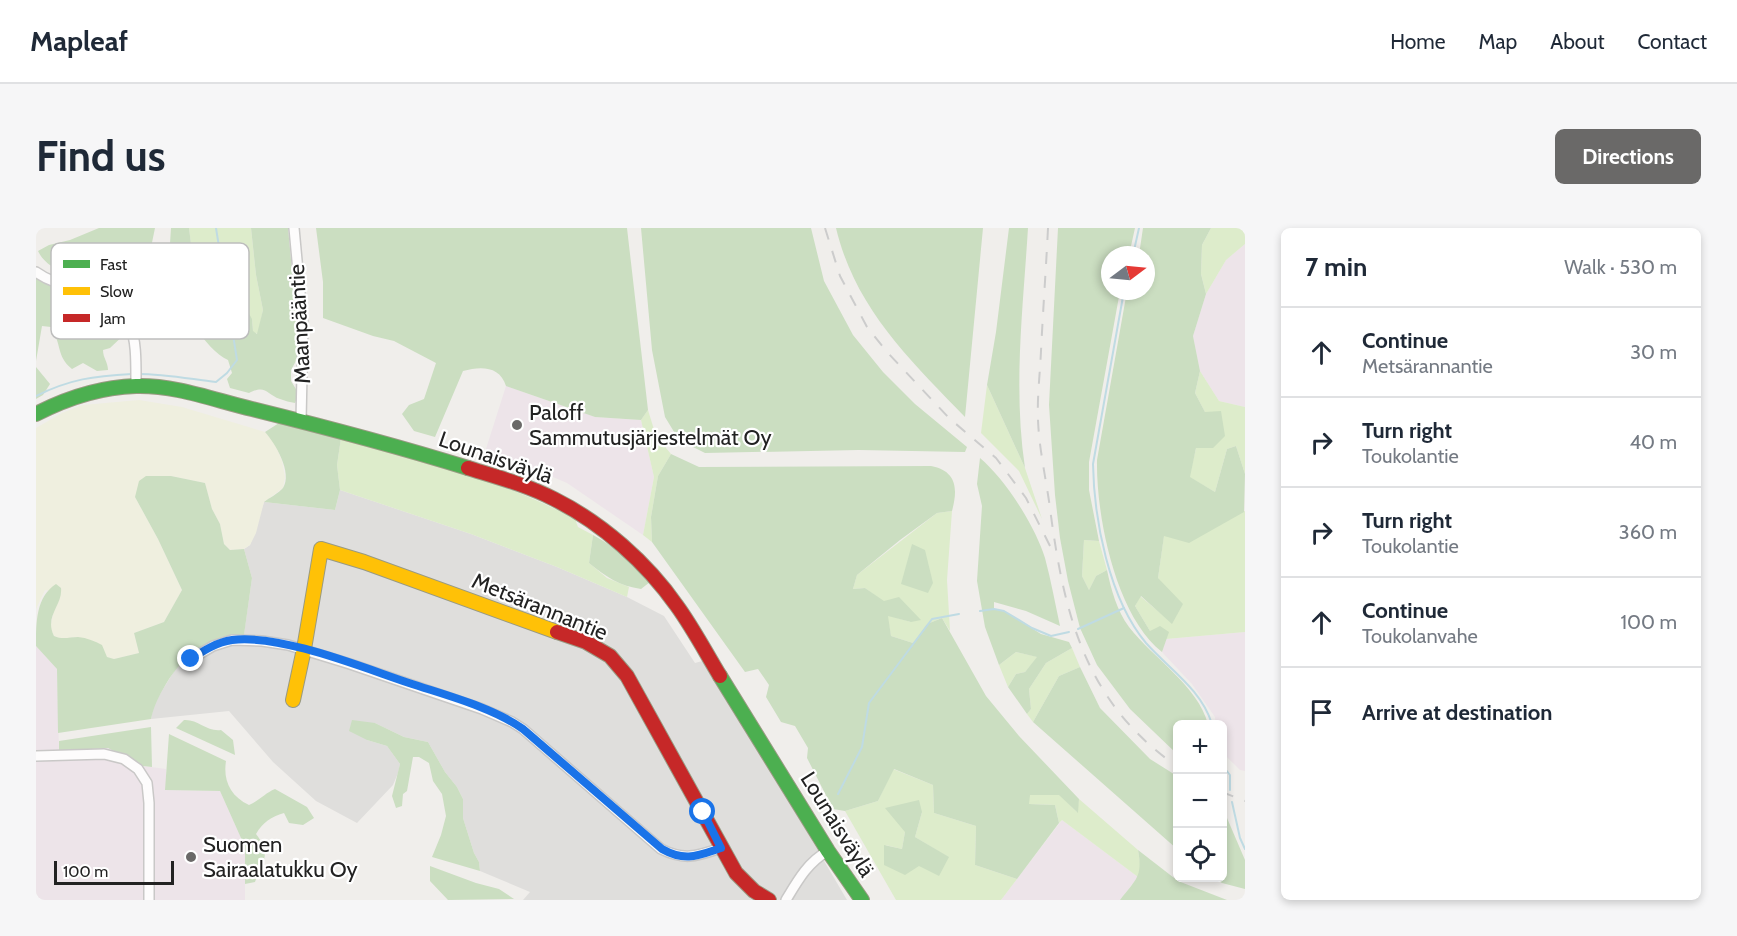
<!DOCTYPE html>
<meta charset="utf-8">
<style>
body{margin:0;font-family:Cabin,sans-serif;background:#f6f6f7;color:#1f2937}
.controls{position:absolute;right:18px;bottom:18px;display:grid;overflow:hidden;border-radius:9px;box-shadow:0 3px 9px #0003}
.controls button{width:54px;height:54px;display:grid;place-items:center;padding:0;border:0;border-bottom:2px solid #e0e1e3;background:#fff;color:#1f2937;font:30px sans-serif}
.compass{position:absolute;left:1065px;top:18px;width:54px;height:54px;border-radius:50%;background:#fff;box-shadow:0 3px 9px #0003;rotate:74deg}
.scale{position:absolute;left:18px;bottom:15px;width:120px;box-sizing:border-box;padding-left:6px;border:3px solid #222;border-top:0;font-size:16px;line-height:21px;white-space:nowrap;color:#222;-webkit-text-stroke:4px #fff;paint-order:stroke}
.stop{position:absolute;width:18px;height:18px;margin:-14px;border:4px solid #1a73e8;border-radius:50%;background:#fff}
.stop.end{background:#1a73e8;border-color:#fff;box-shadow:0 2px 6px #0008}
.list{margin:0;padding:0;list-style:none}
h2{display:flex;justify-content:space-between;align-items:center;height:78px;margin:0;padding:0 24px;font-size:26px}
h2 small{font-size:20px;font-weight:400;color:#747a83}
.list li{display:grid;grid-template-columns:39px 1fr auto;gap:18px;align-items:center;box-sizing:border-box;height:90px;padding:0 24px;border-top:2px solid #e0e1e3}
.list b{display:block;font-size:22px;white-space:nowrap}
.list p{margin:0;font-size:20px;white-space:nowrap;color:#747a83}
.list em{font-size:20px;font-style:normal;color:#747a83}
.icon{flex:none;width:33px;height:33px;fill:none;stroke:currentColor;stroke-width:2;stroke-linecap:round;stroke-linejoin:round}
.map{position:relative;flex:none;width:1209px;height:672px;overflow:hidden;border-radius:9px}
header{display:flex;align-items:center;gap:36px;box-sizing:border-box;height:84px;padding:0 30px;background:#fff;border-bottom:2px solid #e0e1e3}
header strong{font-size:28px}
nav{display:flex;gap:33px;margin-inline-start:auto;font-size:21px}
.intro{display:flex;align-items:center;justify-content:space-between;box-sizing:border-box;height:144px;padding:0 36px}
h1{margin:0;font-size:42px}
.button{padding:15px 27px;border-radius:9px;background:#6a6968;color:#fff;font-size:21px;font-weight:700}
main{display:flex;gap:36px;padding:0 36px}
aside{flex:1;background:#fff;border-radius:9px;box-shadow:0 3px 9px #0003}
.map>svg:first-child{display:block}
.residential{fill:#dfdedc}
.industrial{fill:#ede4e9}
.farmland{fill:#efefdf}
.grass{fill:#ddeccb;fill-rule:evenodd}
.forest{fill:#cbdec1}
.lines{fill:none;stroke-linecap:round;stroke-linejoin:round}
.stream{stroke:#bfdbe3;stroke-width:2}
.street-casing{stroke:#c9c8c7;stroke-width:12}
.fast-casing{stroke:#999a82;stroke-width:16}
.slow-casing{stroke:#999a82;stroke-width:16}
.jam-casing{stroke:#999a82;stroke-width:16}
.street{stroke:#fdfcfc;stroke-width:9}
.fast{stroke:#4caf50;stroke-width:14}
.slow{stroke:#ffc107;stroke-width:14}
.jam{stroke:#c62828;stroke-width:14}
.rail{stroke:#ccc;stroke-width:2;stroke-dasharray:12 12;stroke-linecap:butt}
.route{stroke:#1a73e8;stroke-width:8}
.poi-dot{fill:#6a6968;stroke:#fff;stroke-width:2}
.labels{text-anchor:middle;stroke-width:4.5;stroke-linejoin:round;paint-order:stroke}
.street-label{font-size:22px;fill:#222;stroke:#fff}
.poi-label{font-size:22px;fill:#222;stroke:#fff;text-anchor:start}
.key{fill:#fff;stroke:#bdbdbd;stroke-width:1.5}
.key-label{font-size:16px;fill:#222}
</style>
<header>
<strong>Mapleaf</strong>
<nav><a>Home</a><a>Map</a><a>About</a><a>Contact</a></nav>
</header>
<div class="intro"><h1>Find us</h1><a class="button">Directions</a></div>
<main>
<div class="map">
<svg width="1209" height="672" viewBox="0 0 1209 672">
<rect width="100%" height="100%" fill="#f0eeeb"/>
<!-- residential -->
<polygon class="residential" points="304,262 435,306 521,339 591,369 628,388 659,435 670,432 811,672 487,672 494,664 444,643 443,634 438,625 427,590 427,571 421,559 409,544 392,514 368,509 339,495 331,512 351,518 364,536 362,545 357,557 321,595 280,573 237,534 193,483 115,491 118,476 140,440 156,424 184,410 208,406 216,350 208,321 214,317 228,274 299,282"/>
<!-- industrial -->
<g class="industrial">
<polygon points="1209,16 1209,179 1183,173 1164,143 1157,108 1170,66 1190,32"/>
<polygon points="470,158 559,189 605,192 618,249 607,307 531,255 489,237 449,224"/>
<polygon points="1209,404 1209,543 1204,542 1187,525 1186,496 1180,496 1179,489 1156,456 1126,424 1130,411"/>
<polygon points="0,418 21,441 23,523 72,520 107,538 130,541 130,562 184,563 209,619 209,672 0,672"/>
<polygon points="1026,592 1102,649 1084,672 965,672"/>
</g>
<!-- farmland -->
<polygon class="farmland" points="103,172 146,179 229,204 238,214 246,233 249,249 247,260 228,274 220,305 214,317 208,321 194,322 188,316 184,296 176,281 169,255 135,248 110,248 99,269 122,311 146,362 128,394 98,405 103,425 78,431 71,429 41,409 26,411 18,408 14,400 18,382 25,365 9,362 0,381 0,200 26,185 47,177"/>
<!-- grass -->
<g class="grass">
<polygon points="153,0 215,0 220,47 227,82 222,106 217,104 216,91 190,104 168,65 157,32"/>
<polygon points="1175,0 1209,0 1209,16 1190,32 1170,66 1165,46 1166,17"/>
<polygon points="1164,143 1183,173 1209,179 1209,246 1200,218 1191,221 1179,264 1153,249 1169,184 1159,165"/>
<polygon points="951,157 989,240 1006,291 983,243 945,205"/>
<polygon points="612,182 620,208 635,226 622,248 615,289 616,314 607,307 618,249 605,192"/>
<path d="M305,210C385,231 466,252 539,291L542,299L557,307L553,335L571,350L593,359L591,369L521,339L435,306L304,262L301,237Z"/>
<polygon points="916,283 911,352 914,403 906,390 891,396 877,415 855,408 851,387 875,394 829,360 817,361 821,347 901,285"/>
<polygon points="1209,283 1209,404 1130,411 1114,403 1099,378 1104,368 1136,395 1122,350 1128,307"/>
<polygon points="1048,312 1063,313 1071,342 1060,348 1053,362 1046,348"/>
<polygon points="1036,420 1044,439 1023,448 997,494 991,486 995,481 993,461 1010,435"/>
<polygon points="980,424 1002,429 989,444 980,446 972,459 963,437"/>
<path d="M857,541L897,557L898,585L940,598L939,637L981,651L965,672H860L809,583L842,573ZM886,584L879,609L912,629L883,638L849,617L866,621L869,604Z"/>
<polygon points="993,567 1024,567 1041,584 1043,571 1102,622 1105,640 1102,649 1026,592 1023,595 1019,577 993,576"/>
</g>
<!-- forest -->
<g class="forest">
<path d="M63,0H119L111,39L114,65L109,81L102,80C90,73 78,65 65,59C45,49 12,45 2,23L13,17L34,12Z"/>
<path d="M135,0H153L157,32L168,65L190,104L196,100L193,85L210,80L216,91L217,103L221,106L227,82L220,47L215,0H252L262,106L261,131L255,142V153L263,166L259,175C254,174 249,173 244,171C230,166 230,156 213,165L194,160L191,151L196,145L192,132C170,122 141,76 136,52C132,35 134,17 135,0Z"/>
<path d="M280,0H591L612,182L605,192L559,189L470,158C464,138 445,138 427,143L399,209L378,203L366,186L373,177L388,171L400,135L358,113L337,108L287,90V54Z"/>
<polygon points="605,0 775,0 788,53 817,107 847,144 879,176 931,219 929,224 823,222 669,225 643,212 629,189 616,122"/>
<path d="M800,0H947L929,189C874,132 819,80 800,0Z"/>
<path d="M973,0H992C987,81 977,160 989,240L951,157L960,104Z"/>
<path d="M1022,0H1099L1093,27H1074V63H1084L1053,234V262L1063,313L1048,312L1046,348L1053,362L1060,348L1071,342C1075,361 1081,383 1093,399C1117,430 1162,458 1172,496H1142L1141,526L1094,481L1061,437L1044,400L1032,353L1024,310L1019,267L1013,177Z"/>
<path d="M1107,0H1175L1166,17L1165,46L1170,66L1157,108L1164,143L1159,165L1169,184L1185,183L1189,208L1177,220H1160L1154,249L1179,264L1191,221L1200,218L1209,246L1208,284L1153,315L1128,308L1122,350L1147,376L1136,396L1105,368L1099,378L1114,403L1124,398L1133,404L1126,424C1080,388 1060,289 1061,232L1091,63H1110V27H1103Z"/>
<path d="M0,48C24,69 60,68 81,88C85,92 89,99 92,103L74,120L67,122C67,130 72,134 72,142L61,143L47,135L36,141C20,128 26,116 15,99L6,98L0,133Z"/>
<polygon points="0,139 14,156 7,167 0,171"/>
<path d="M243,195L305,210L301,237L304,262L299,282L228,274C233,270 243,265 247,260C257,245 239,215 229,204Z"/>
<path d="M635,226L663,239L895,238C921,243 922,261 916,283L901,285L864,312L821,347L817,361L829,360L848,373L863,369L885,392L875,394L852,388L855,408L877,415L891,396L906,390L950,468L983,508L1043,571L1042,585L1023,567H994L993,576L1019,577L1023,595L981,651L939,637L940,598L898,585L897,557L858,541L842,573L809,583L797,581L771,530L772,520L759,498L745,494L730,469L733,457L722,441L709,444L616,314L615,289L622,248Z"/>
<path d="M944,230C970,252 999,298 1009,330C1015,352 1019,375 1024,398L990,383L958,374V381L968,383L1005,406L1033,414L1036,420L1010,435L993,461L995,481L991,486L972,459L980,446L989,444L1001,429L980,424L963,437L949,399L941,353L946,278L941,256Z"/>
<path d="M110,248H135L169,255L176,281L184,296L188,316L194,322L208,321L216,350L208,407C171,413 150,423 130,456C123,468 118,477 115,491L22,505L21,441L0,418C0,394 0,369 20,356L25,360C27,377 8,388 18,408C27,412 33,409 42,409C51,410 59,413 66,417L71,429L78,431L103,425L98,405L128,394L146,362L122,311L99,269L103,253Z"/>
<path d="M557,307C580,319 596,336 614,354L605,361C584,358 570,349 553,335Z"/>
<polygon points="876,316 889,322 897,355 892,365 865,356"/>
<polygon points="1044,439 1064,480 1114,531 1141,548 1141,621 997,494 1023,448"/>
<path d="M148,492C162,491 171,504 185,502L197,512L199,527L140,500Z"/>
<polygon points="316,492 339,495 368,509 392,514 409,544 421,559 427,571 427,590 438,625 443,634 444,643 396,629 405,607 410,588 406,566 397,553 393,535 383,529 377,529 371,563 367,566 366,578 360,580 356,568 364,536 351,518 331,512 313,503"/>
<polygon points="115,499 116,539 107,538 72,520 23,523 23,513"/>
<path d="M133,506L190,533C187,552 194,568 213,577C223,573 229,565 239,561L271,579L278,590L267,597L253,595L248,585C235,589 227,594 220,606C236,627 227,632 219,654L209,656V619L184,563L129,562Z"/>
<polygon points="883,572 886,584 879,609 913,629 903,648 883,638 869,647 848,637 848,617 866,621 869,604 849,580"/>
<polygon points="1187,573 1191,575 1191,590 1209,632 1209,661 1186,655 1178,650 1186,650"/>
<path d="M1102,622L1142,653L1191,672H1084C1100,651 1107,649 1102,622Z"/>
<polygon points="394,638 440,655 463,661 478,671 412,672 394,653"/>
</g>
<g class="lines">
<!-- stream -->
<g class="stream">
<polyline points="1097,27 1103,0"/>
<path d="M1088,63L1057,236C1058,292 1073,371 1110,415C1134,442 1165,461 1176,496"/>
<path d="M102,146C128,146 154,151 180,154L191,145L201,132L180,0"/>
<path d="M0,168C34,151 58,148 96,146"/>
<polyline points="944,383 958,381 968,383 996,400 1015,408 1033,404"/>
<polyline points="1042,401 1088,380"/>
<polyline points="1186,537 1194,547 1194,562"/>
<polyline points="802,566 826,519 833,475 896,391 923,386"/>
<polyline points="1196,574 1204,610 1209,621"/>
</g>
<defs>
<g id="street">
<polyline points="258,0 267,97 265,193"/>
<path d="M0,44C15,55 30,57 48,62C102,78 100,110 100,158"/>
<path d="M155,431L177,418L196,412L226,413L252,417L314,436L446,481L476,494L487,501L625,621C649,633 661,628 685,620"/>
<polyline points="0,528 68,526 88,531 102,541 111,555 113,575 113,672"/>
<path d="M750,672C762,652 772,634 792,623"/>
</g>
<g id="fast">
<path d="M0,186C31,170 65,159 100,158C140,157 178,172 216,181C289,199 361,218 432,240"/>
<polyline points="684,448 792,623 826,672"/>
</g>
<polyline id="slow" points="257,472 268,421 285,321 328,334 521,404"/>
<g id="jam">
<path d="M432,240C461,249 491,257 518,271C566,295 611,335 641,378C657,400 670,425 684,448"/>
<polyline points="521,404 550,414 574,428 591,448 700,645 718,663 733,672"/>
</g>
</defs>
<!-- street casing -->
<use href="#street" class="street-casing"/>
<!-- fast casing -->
<use href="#fast" class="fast-casing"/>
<!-- slow casing -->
<use href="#slow" class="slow-casing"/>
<!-- jam casing -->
<use href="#jam" class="jam-casing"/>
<!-- street -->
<use href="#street" class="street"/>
<!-- fast -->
<use href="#fast" class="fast"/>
<!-- slow -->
<use href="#slow" class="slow"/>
<!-- jam -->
<use href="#jam" class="jam"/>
<!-- rail -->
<g class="rail">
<polyline points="789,0 804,48 831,99 851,124 913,190 960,230 990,270 1014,318"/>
<path d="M1012,0C1010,41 1007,82 1005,123C1004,146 1001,169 1002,192C1003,219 1009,246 1013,273C1027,381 1046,473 1142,539"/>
<polyline points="1186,564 1209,573"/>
</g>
</g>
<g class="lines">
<!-- route -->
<path class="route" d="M155,431C167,423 181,414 196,412C245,406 325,439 373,455C409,467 456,479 487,501L626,621C649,634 661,628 685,620L667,584"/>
</g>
<!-- markers -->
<g class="poi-dot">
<circle cx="481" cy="197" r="6"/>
<circle cx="155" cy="629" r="6"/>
</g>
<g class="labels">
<!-- street labels -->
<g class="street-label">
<text transform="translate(263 96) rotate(-93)" y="8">Maanpääntie</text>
<text transform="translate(460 229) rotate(19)" y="8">Lounaisväylä</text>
<text transform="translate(504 378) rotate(22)" y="8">Metsärannantie</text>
<text transform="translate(802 596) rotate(58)" y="8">Lounaisväylä</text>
</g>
<!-- poi labels -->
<g class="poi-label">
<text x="493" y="192">Paloff<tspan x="493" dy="25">Sammutusjärjestelmät Oy</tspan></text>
<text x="167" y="624">Suomen<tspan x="167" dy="25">Sairaalatukku Oy</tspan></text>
</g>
</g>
<!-- legend -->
<rect x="15" y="15" width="198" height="96" rx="9" class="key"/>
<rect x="27" y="32" width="27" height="8" fill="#4caf50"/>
<rect x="27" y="59" width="27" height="8" fill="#ffc107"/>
<rect x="27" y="86" width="27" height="8" fill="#c62828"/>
<g class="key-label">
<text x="64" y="42">Fast</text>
<text x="64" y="69">Slow</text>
<text x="64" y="96">Jam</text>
</g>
</svg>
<div class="controls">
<button>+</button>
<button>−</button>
<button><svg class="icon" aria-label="locate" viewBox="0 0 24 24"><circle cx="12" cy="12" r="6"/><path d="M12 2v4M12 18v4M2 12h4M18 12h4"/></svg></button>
</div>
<svg class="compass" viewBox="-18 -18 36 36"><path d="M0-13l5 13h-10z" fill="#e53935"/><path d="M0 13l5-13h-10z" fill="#747a83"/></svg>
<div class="scale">100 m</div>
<div class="stop" style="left:667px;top:584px"></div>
<div class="stop end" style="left:155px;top:431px"></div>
</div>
<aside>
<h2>7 min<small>Walk · 530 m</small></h2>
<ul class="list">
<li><svg class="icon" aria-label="ahead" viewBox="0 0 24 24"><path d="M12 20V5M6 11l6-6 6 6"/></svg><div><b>Continue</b><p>Metsärannantie</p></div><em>30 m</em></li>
<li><svg class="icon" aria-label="right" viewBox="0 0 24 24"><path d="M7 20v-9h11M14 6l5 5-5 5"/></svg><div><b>Turn right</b><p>Toukolantie</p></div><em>40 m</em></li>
<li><svg class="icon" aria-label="right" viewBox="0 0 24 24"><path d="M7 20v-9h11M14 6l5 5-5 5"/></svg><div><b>Turn right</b><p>Toukolantie</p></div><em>360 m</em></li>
<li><svg class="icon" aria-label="ahead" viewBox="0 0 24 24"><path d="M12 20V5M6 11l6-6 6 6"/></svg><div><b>Continue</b><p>Toukolanvahe</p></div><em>100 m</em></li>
<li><svg class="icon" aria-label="arrive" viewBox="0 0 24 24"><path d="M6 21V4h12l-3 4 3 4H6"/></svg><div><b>Arrive at destination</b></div></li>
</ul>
</aside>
</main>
